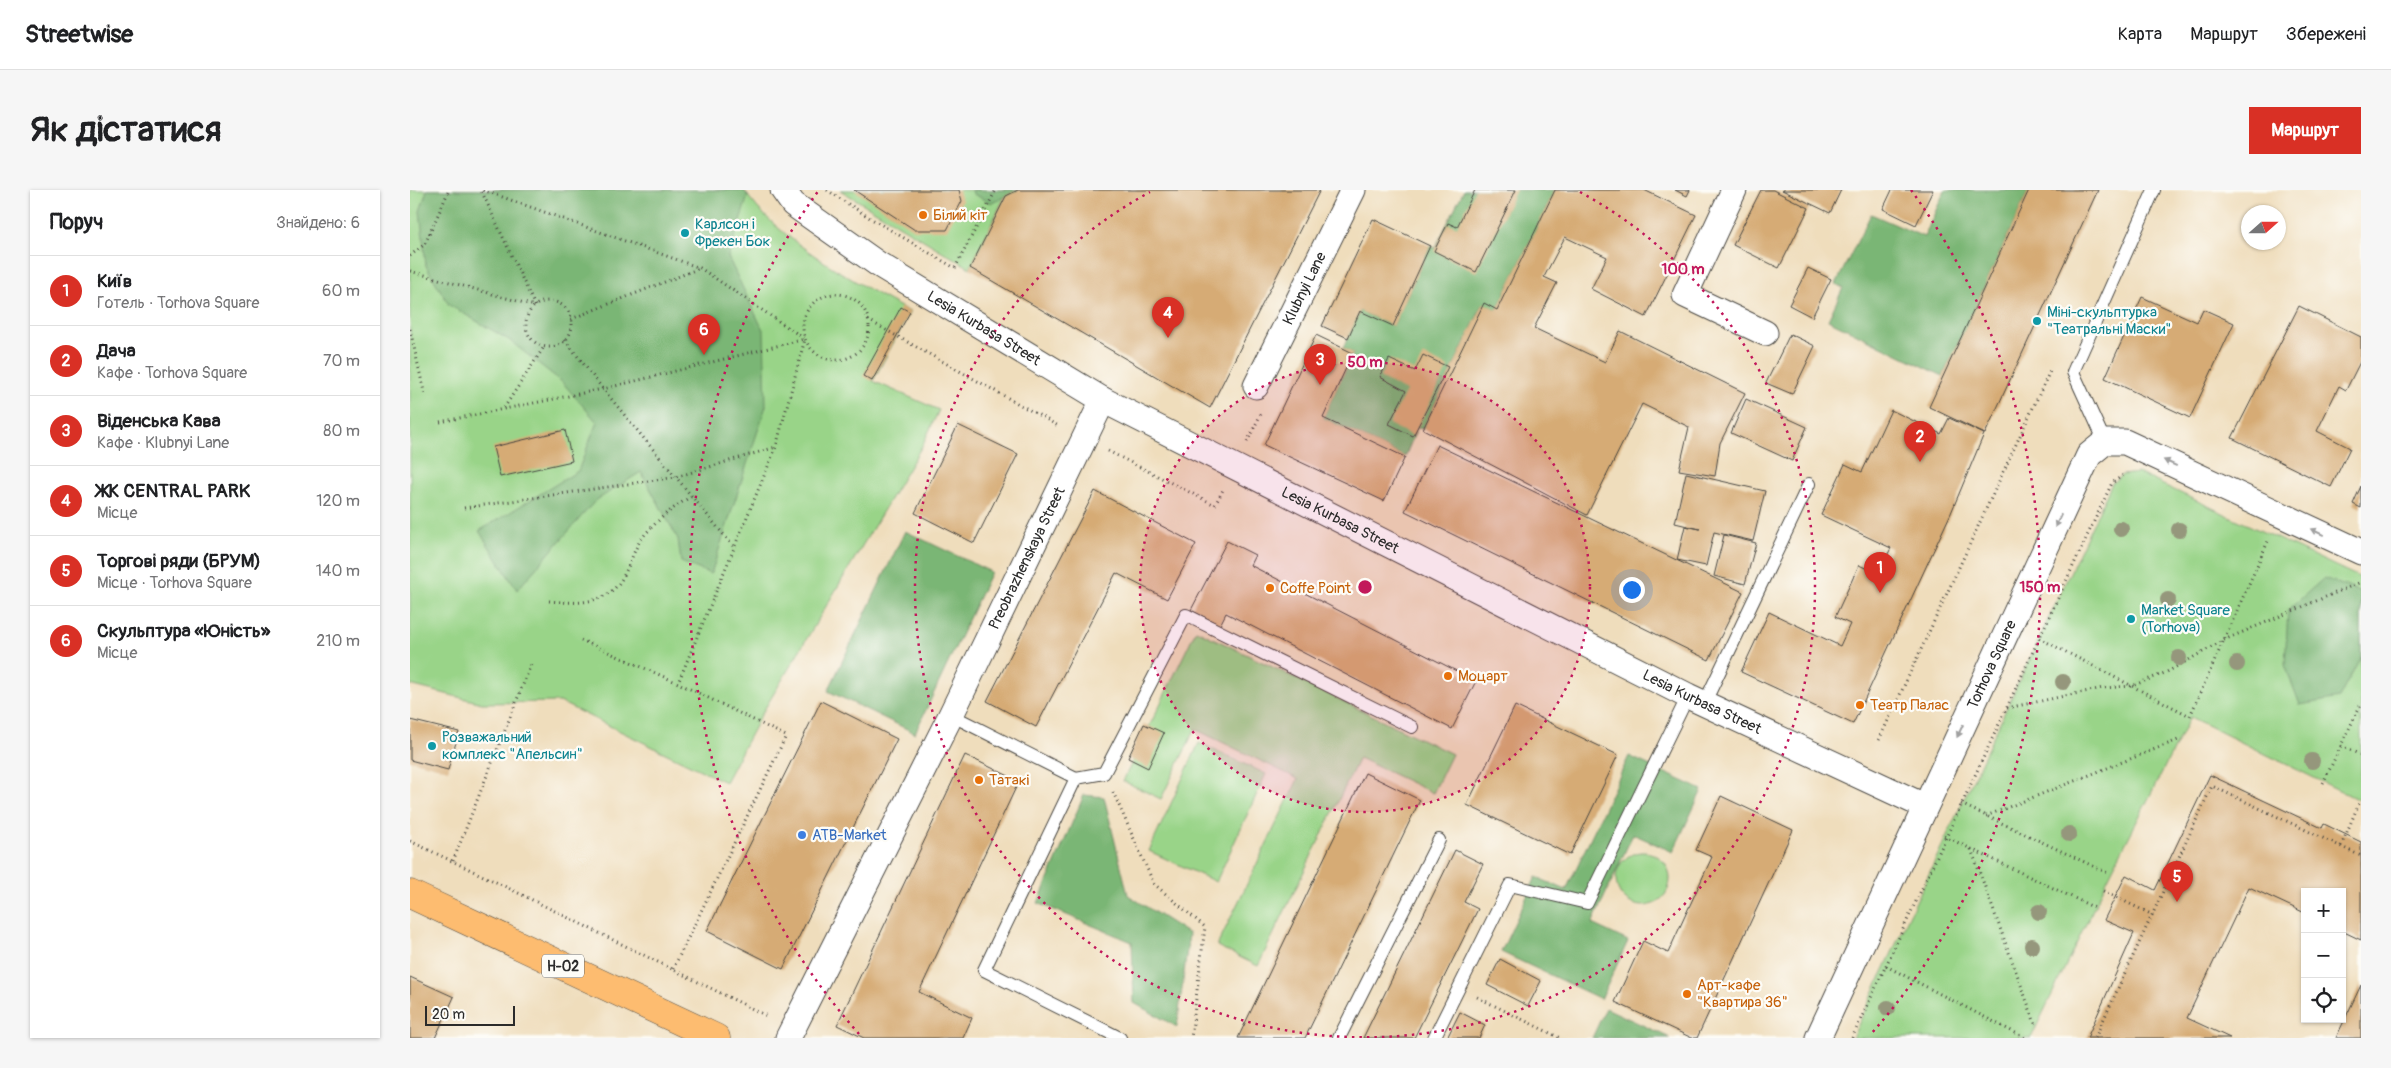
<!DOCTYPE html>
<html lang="uk">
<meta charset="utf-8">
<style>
body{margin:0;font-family:Pangolin,sans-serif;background:#f6f6f6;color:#202124}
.controls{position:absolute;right:15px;bottom:15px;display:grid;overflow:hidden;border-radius:0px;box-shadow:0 1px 4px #0004}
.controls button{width:45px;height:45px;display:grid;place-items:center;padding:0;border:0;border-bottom:1px solid #e0e0e0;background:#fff;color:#202124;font:25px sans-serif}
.compass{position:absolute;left:1831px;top:15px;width:45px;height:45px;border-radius:50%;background:#fff;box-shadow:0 1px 4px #0004;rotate:69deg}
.scale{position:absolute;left:15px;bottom:12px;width:90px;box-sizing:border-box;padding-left:5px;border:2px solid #2b2b2b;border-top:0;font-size:14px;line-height:18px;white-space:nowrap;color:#2b2b2b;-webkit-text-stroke:4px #fdfcf7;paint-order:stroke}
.you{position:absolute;left:1221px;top:399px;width:18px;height:18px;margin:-12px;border:4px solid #fff;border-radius:50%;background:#1a73e8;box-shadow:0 0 0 8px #1a73e833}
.badge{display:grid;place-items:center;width:32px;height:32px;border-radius:50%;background:#d93025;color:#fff;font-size:16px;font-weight:700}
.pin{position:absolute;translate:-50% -41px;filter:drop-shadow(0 1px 2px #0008)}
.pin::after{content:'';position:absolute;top:26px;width:18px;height:15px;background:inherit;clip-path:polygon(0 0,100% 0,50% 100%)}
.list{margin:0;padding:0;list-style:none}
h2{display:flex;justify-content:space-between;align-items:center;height:65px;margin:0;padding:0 20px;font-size:21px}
h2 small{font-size:16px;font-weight:400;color:#757577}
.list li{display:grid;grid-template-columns:32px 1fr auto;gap:15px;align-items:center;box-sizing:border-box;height:70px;padding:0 20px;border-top:1px solid #e0e0e0}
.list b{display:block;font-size:19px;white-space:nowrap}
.list p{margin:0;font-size:16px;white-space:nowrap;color:#757577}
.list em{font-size:16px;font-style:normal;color:#757577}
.icon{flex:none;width:28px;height:28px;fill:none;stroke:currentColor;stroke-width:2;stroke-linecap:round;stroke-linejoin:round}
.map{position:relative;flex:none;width:1951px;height:848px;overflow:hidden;border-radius:0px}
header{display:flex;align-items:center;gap:30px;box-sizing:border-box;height:70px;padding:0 25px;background:#fff;border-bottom:1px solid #e0e0e0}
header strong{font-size:24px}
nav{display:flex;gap:28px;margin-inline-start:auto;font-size:18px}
.intro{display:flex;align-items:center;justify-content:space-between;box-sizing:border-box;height:120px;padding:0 30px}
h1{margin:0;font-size:35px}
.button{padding:12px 22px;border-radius:0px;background:#d93025;color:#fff;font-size:18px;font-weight:700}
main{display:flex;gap:30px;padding:0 30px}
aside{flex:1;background:#fff;border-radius:0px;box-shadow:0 1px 4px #0004}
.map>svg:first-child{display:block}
.green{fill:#99d488;stroke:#62805a}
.forest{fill:#7ab674;stroke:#527050}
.building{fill:#d6ab75}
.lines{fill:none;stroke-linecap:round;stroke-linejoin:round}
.lane-casing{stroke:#484641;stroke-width:14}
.street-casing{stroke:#484641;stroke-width:27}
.primary-casing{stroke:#484641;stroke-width:29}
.path{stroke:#484641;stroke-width:3;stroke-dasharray:1 4;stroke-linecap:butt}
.lane{stroke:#fff;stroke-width:12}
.street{stroke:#fff;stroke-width:25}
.primary{stroke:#fdbc70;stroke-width:28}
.tree{fill:#95977c}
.oneway{fill:#a0a0a0}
.ring{fill:none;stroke:#c2185b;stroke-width:2.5;stroke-dasharray:2.5 5}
.food-dot{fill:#e8710a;stroke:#fdfcf7;stroke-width:2}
.culture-dot{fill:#0f9aa8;stroke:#fdfcf7;stroke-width:2}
.shop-dot{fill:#3f7fe0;stroke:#fdfcf7;stroke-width:2}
.labels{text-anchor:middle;stroke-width:4.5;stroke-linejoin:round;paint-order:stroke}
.shield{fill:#fdfcf7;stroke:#6a6a68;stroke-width:1}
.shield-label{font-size:14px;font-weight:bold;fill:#2b2b2b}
.food-label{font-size:15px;fill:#c56008;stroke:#fdfcf7;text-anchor:start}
.culture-label{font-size:15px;fill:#0d838f;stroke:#fdfcf7;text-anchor:start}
.street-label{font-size:15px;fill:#2b2b2b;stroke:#fdfcf7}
.shop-label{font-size:15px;fill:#366cbe;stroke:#fdfcf7;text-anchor:start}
.centre{fill:#c2185b;stroke:#fdfcf7;stroke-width:2.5}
.ring-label{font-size:15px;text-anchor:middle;font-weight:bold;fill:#c2185b;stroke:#fdfcf7;stroke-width:4.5;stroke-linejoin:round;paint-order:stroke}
</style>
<header>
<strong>Streetwise</strong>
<nav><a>Карта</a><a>Маршрут</a><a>Збережені</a></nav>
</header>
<div class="intro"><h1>Як дістатися</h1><a class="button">Маршрут</a></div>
<main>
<aside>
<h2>Поруч<small>Знайдено: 6</small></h2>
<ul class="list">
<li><span class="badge">1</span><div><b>Київ</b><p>Готель · Torhova Square</p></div><em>60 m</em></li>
<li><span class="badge">2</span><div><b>Дача</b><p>Кафе · Torhova Square</p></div><em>70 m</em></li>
<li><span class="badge">3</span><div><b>Віденська Кава</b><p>Кафе · Klubnyi Lane</p></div><em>80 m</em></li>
<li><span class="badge">4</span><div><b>ЖК CENTRAL PARK</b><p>Місце</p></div><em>120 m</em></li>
<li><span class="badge">5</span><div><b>Торгові ряди (БРУМ)</b><p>Місце · Torhova Square</p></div><em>140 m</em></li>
<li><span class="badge">6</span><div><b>Скульптура «Юність»</b><p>Місце</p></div><em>210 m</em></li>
</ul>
</aside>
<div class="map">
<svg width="1951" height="848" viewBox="0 0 1951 848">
<rect width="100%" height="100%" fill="#fdfcf7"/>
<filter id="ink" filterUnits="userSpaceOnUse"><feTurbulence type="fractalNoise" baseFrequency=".02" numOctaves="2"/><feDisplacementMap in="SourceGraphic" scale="10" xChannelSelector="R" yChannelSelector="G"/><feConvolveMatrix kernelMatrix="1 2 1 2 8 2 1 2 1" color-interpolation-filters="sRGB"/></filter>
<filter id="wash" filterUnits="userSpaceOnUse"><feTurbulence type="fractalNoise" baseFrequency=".0096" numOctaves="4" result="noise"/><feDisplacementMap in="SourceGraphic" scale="20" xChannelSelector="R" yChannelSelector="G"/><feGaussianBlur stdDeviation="1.12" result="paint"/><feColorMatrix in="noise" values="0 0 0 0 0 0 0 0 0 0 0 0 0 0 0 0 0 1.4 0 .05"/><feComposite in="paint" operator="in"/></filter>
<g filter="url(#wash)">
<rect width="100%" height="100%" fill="#efddbc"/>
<!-- green -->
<g class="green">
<path d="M0,0H334C365,49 449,94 500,122L463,191L529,220L512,256L351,525L315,592L150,512L72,513L0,495Z"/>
<polygon points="430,0 608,0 595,6 560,78"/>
<polygon points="1728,283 1951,388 1951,611 1780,527 1700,684 1621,848 1442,848 1702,293 1712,285"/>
<polygon points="786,440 1042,564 1023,603 949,568 848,776 807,756 888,589 785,539 751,609 713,591"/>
<polygon points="789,553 856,584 806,692 739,661"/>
<circle cx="1233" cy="689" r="27"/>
</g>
<!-- forest -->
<g class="forest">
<polygon points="17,0 334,0 338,6 318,67 354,142 356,216 301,384 271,372 268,349 231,282 185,311 107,400 69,341 168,281 187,232 152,192 99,150 39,115 16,76 10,21"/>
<polygon points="562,0 608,0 582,13 563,4"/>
<polygon points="1054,0 1145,0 1087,120 1073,114 1013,239 1007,238 995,267 913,228 943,163 933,158 950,121 983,136 1020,56 1025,58"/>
<polygon points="1535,0 1619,0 1533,186 1418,130 1433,98 1426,94 1461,24 1514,47"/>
<polygon points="495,341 581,382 505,543 418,501"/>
<polygon points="1914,388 1951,402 1951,466 1929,508 1890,515 1875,475 1878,420"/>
<polygon points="1219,566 1292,600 1263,662 1223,644 1182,734 1218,751 1191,809 1091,762 1126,687 1156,700"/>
<polygon points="674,605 694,607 718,705 779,744 767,837 724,813 722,752 628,713"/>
<polygon points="1196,818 1260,848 1182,848"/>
</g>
<g id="blocks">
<!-- building -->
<g class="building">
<polygon points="444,0 549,0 552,11 537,40 505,40"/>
<polygon points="608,0 910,0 800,218 560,78 596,6"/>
<polygon points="1065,0 1106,0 1066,82 1024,61 1038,33 1047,37"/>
<polygon points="1145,0 1234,0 1286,25 1236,127 1181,99 1197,67 1155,47 1134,87 1147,93 1124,138 1195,172 1210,141 1335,203 1310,253 1305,286 1269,280 1279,237 1232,214 1177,325 1013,239 1074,113 1087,120"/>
<polygon points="1265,0 1280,0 1277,6"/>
<polygon points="1351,0 1363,0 1399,18 1369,78 1323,55"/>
<polygon points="1372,0 1431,0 1420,23"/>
<polygon points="1482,0 1523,0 1506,35 1473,19"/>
<polygon points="1619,0 1688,0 1575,244 1519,217"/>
<polygon points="963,29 1020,56 983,136 950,121 938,148 912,136"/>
<polygon points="1398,78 1421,89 1402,127 1379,115"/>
<polygon points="1732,107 1787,132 1793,119 1824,133 1780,228 1695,188"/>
<polygon points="1889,116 1951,147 1951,170 1936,200 1929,196 1907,241 1940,258 1921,297 1822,248"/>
<polygon points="491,117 500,122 462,191 453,186"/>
<polygon points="1380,144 1405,156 1382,204 1356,193"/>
<polygon points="906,145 943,163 913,228 995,267 974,311 854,255"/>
<polygon points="1013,165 1038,177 1003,246 979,234 996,201 970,187 979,169 1005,181"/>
<polygon points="1336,209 1397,237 1382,271 1321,243"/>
<polygon points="1481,220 1531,244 1539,228 1574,244 1541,323 1443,534 1331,482 1359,422 1430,456 1440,434 1425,427 1449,375 1468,384 1481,358 1411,325 1435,274 1452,282"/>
<polygon points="548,235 608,264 564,353 505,323"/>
<polygon points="155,240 162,271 90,287 83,257"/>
<polygon points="1027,255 1333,402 1299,470 995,321"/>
<polygon points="1276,283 1355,301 1343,351 1304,342 1296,376 1267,370 1275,336 1290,339 1265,333"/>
<polygon points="1951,296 1951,318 1943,314"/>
<polygon points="685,301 786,354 757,409 706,383 626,537 577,511"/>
<polygon points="1314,345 1346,353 1335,394 1304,386"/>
<polygon points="817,351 845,365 840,375 1066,491 1042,539 816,423 810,435 781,420"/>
<polygon points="411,511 487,549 373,779 297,741"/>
<polygon points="1105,516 1208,565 1160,665 1057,615"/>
<polygon points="0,530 49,542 38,580 0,570"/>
<polygon points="734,534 754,543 738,578 718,568"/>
<polygon points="555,565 609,591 509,802 562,828 553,848 454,848 427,835"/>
<polygon points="955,583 1010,610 895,848 828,848"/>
<polygon points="1800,585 1912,638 1914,634 1951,652 1951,750 1932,741 1932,702 1895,702 1895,723 1839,697 1777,828 1820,848 1677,848 1724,743 1694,730 1716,685 1745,700"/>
<polygon points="1311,606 1383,640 1287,848 1282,848 1205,812 1233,751 1258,763 1302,667 1286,660"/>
<polygon points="1045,660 1073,674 1054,712 1068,719 1004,848 953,848"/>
<polygon points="1090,769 1131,791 1118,816 1077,795"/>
<polygon points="0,787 44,807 25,848 0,848"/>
<polygon points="1951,795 1951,848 1926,848"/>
<polygon points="1050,822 1075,835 1069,848 1037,848"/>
</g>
</g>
</g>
<g filter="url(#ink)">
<use href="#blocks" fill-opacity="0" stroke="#484641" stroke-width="1"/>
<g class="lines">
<defs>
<g id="lane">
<polyline points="1695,252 1663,182 1744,0"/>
<polyline points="1294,514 1399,294"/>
<polyline points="541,525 666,588"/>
<polyline points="710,848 574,780 666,588 694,583 776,425 1002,537"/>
<polyline points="929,848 1029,650"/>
<polyline points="1024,848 1100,695 1177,713 1278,506"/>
</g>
<g id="street">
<path id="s1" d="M373,0L383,14L468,74L693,210L1278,506L1514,616"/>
<polyline points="1324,0 1275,105 1355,143"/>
<path id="s2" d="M846,196L943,0"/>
<path id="s3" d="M378,848L541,525L693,210"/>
<path id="s4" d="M1408,848L1679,265L1695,252H1715L1951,362"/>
</g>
<polyline id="primary" points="0,704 306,848"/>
</defs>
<!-- lane casing -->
<use href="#lane" class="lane-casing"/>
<!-- street casing -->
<use href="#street" class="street-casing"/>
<!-- primary casing -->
<use href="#primary" class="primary-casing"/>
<!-- path -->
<g class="path">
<polyline points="73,0 290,78 395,149 366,257 268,493 171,450"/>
<polyline points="417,0 460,28 545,78 586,0"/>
<polyline points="0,66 15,54 39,0"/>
<polyline points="0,81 125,116 71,0"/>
<circle cx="426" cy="137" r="33"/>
<circle cx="139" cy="134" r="23"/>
<polyline points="161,129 290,78"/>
<polyline points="458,130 650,237"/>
<polyline points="0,139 15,206"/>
<polyline points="155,150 193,199 323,356"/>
<polyline points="94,218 134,157"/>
<polyline points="30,232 193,199 395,149"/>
<polyline points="837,252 852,222"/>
<polyline points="698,261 805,315 813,300"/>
<polyline points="54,318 266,287 366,257"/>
<path d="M139,411C170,414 200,415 215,383C221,372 224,359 232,348C246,331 263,317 282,306"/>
<polyline points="1629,448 1780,526 1859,349"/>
<polyline points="1597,518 1693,498 1722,496 1757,482 1814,450 1951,392"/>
<polyline points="1469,550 1640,181"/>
<polyline points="1931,556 1951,565"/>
<polyline points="1913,593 1951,514"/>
<polyline points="703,602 744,694 795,737 781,848"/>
<polyline points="1551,614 1700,684"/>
<polyline points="1576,626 1768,550"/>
<polyline points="1534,646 1685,718"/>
<polyline points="0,651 86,692 359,827"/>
<polyline points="1931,656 1950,611"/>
<polyline points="1561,659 1626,836"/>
<polyline points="43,671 122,472"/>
<polyline points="1693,701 1743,725"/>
<polyline points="1476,776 1615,848"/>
<polyline points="263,779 376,546 268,493"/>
<polyline points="1067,807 1150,848"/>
<polyline points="1442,848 1702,293 1715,284"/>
<polyline points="1685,848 1802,596 1951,666"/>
</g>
<!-- lane -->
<use href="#lane" class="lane"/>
<!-- street -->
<use href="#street" class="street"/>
<!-- primary -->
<use href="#primary" class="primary"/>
</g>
<!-- trees -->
<g class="tree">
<circle cx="1711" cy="339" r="8"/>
<circle cx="1769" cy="340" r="8"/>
<circle cx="1758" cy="410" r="8"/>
<circle cx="1769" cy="468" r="8"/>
<circle cx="1827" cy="474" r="8"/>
<circle cx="1653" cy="492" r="8"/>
<circle cx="1902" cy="571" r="8"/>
<circle cx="1659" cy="644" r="8"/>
<circle cx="1629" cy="722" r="8"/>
<circle cx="1622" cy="756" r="8"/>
<circle cx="1478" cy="818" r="8"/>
</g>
<!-- one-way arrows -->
<defs><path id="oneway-solid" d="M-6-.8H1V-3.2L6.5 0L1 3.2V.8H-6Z" transform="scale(1.25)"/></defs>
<g class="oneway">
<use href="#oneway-solid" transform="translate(1760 273) rotate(-155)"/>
<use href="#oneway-solid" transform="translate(1648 331) rotate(115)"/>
<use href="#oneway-solid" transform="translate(1907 342) rotate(-155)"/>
<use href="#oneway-solid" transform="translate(1550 541) rotate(115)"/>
</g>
</g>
<!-- distance rings -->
<circle cx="955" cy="397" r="225" fill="#c2185b" fill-opacity=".12"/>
<g class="ring">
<circle cx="955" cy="397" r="225"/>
<path d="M1170 2A450 450 0 1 1 740 2"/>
<path d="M449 844A675 675 0 0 1 409 0M1501 0A675 675 0 0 1 1461 844"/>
</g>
<!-- markers -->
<g class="food-dot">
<circle cx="513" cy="25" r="5"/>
<circle cx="860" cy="398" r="5"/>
<circle cx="1038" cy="486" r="5"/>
<circle cx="1450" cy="515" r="5"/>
<circle cx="569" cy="590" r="5"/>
<circle cx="1277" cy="804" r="5"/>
</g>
<g class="culture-dot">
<circle cx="275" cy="43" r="5"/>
<circle cx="1627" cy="131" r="5"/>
<circle cx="1721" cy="429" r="5"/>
<circle cx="22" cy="556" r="5"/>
</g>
<circle class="shop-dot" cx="392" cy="645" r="5"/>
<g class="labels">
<!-- shield labels -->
<rect class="shield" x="132" y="764.5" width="42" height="23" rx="4"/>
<g class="shield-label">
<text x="153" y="781">Н-02</text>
</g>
<!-- food labels -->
<g class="food-label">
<text x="523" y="30">Білий кіт</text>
<text x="870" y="403">Coffe Point</text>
<text x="1048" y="491">Моцарт</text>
<text x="1460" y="520">Театр Палас</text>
<text x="579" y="595">Татакі</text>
<text x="1287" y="800">Арт-кафе<tspan x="1287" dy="17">"Квартира 36"</tspan></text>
</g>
<!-- culture labels -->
<g class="culture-label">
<text x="285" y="39">Карлсон і<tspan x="285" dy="17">Фрекен Бок</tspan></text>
<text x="1637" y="127">Міні-скульптурка<tspan x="1637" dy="17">"Театральні Маски"</tspan></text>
<text x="1731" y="425">Market Square<tspan x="1731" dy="17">(Torhova)</tspan></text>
<text x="32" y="552">Розважальний<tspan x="32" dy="17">комплекс "Апельсин"</tspan></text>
</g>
<!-- street labels -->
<g class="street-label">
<text dy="5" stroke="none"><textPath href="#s2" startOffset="109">Klubnyi Lane</textPath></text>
<text dy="5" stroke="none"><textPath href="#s1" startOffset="245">Lesia Kurbasa Street</textPath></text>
<text dy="5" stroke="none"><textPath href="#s1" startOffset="650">Lesia Kurbasa Street</textPath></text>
<text dy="5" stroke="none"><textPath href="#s3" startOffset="536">Preobrazhenskaya Street</textPath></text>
<text dy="5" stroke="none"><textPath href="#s4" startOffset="412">Torhova Square</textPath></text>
<text dy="5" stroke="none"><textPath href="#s1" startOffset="1055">Lesia Kurbasa Street</textPath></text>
</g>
<!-- shop labels -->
<g class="shop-label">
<text x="402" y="650">ATB-Market</text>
</g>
</g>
<circle cx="955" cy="397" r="8" class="centre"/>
<g class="ring-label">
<text x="1273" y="84">100 m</text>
<text x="955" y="177">50 m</text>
<text x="1630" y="402">150 m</text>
</g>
</svg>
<div class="controls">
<button>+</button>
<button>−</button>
<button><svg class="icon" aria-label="locate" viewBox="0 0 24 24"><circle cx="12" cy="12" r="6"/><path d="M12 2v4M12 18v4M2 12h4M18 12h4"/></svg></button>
</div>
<svg class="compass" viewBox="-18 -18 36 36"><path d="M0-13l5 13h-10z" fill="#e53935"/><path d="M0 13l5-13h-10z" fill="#757577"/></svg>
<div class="scale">20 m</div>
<div class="you"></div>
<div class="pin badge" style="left:1470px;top:403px">1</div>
<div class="pin badge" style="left:1510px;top:272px">2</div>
<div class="pin badge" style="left:910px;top:195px">3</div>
<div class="pin badge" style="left:758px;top:148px">4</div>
<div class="pin badge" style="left:1767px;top:712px">5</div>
<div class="pin badge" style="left:294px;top:165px">6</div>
</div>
</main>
